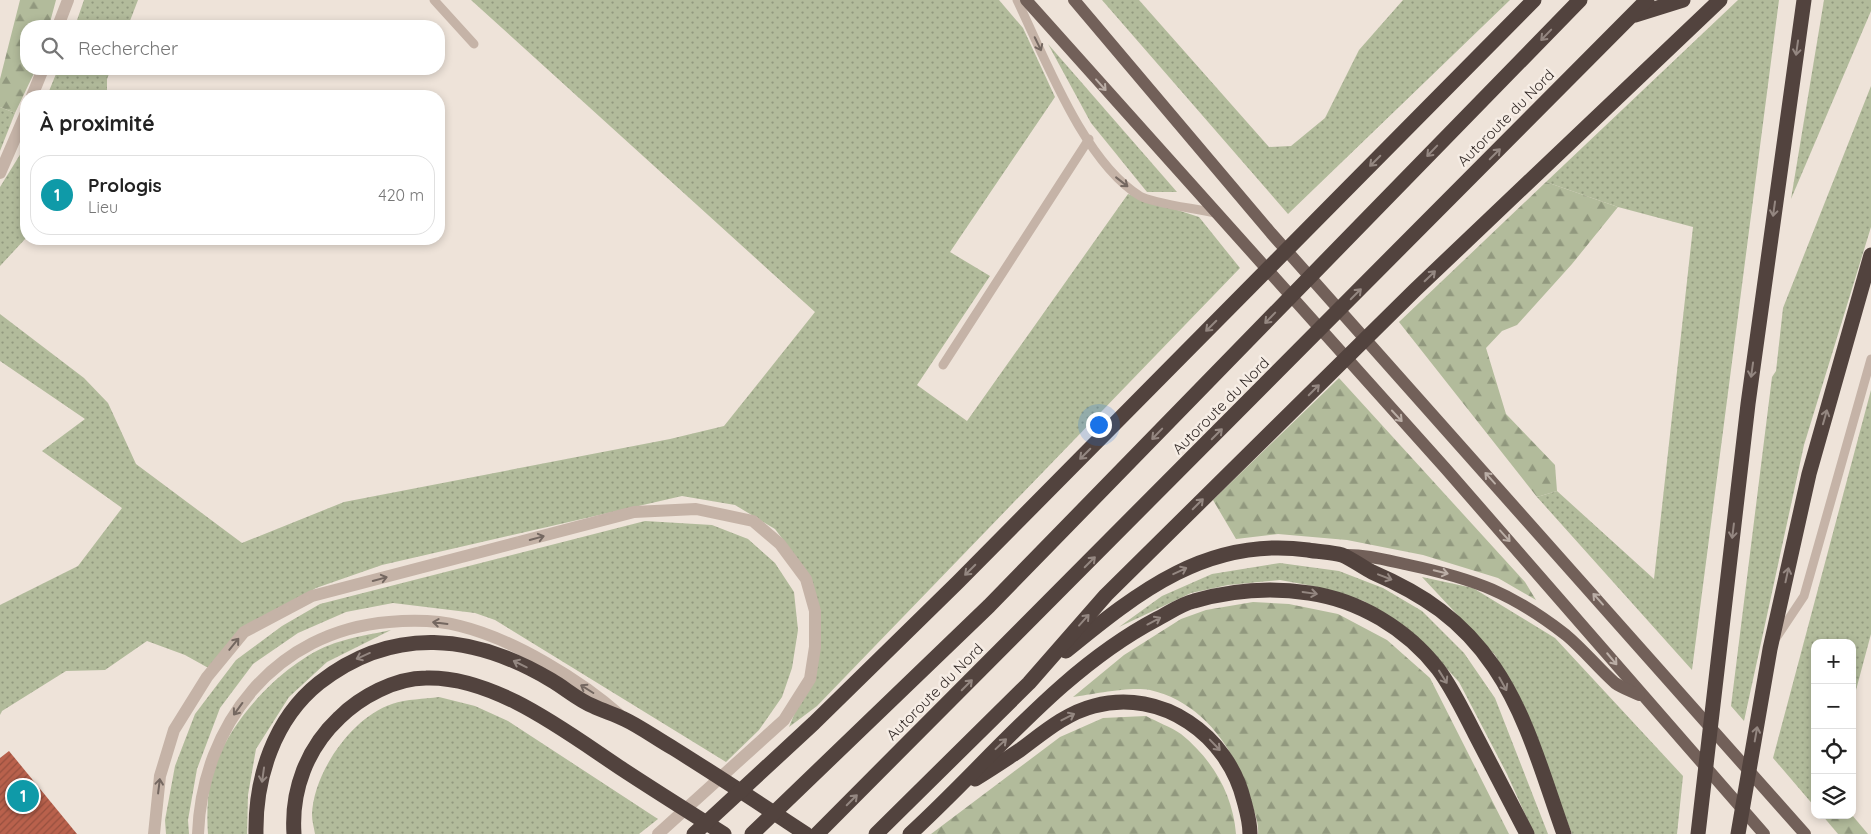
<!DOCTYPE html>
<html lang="fr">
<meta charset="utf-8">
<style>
body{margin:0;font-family:Quicksand,sans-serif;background:#f2f2f2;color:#222}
.controls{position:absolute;right:15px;bottom:15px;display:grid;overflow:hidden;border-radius:10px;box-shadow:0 2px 8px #0003}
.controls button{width:45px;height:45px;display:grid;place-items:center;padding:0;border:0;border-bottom:1px solid #e0e0e0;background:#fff;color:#222;font:25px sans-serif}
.you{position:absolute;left:1098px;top:424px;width:18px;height:18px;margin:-12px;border:4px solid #fff;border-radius:50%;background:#1a73e8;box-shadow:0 0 0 8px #1a73e833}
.badge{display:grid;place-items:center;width:32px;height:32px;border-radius:50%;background:#214e4f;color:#fff;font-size:16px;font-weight:700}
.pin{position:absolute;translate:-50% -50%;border:2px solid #fff;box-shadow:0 1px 5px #0006}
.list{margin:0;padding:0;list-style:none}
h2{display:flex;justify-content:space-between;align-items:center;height:65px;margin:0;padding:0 20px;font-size:21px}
h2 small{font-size:16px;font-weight:400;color:#767676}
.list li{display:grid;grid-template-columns:32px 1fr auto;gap:15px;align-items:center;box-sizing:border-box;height:80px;margin:0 10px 10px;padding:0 10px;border:1px solid #e0e0e0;border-radius:20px}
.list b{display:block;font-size:19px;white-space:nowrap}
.list p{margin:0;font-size:16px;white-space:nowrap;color:#767676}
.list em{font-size:16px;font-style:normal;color:#767676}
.icon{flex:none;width:28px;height:28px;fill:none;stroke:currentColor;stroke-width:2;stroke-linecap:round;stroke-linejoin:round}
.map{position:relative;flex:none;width:1871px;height:834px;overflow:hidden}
.search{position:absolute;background:#fff;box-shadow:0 2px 8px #0003;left:20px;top:20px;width:425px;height:55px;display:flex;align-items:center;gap:12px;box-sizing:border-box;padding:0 18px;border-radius:20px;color:#767676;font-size:19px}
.panel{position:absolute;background:#fff;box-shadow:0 2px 8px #0003;left:20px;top:90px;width:425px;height:155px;border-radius:20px}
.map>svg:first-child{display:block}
.grass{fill:url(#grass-dots)}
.forest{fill:url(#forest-firs)}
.building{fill:url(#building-hatch)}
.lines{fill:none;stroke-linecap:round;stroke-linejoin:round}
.lane{stroke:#c5b3a7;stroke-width:9}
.street{stroke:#c5b3a7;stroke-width:12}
.primary{stroke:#726059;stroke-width:12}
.highway{stroke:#52433e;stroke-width:15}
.oneway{stroke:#948781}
.oneway2{stroke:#746760}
.oneway3{stroke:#bbaea6}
.labels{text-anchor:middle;stroke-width:5;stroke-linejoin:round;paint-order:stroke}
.street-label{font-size:15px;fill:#322926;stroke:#f6ede5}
</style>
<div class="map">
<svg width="1871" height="834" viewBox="0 0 1871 834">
<defs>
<pattern id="grass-dots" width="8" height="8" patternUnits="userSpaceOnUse" patternTransform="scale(1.25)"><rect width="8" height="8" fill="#b2bb9b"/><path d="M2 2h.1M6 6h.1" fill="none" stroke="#91987e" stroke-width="1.8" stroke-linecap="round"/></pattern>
<pattern id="forest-firs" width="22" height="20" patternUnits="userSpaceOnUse" patternTransform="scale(1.25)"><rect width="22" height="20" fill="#b2bb9b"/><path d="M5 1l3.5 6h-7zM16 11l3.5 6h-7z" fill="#91987e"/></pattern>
<pattern id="building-hatch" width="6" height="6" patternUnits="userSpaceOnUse" patternTransform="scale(1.25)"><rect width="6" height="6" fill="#b9614c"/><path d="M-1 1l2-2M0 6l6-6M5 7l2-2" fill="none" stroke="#97503f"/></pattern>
</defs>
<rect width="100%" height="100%" fill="#eee3d9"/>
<!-- grass -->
<g class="grass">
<polygon points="84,0 138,0 128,26 75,26"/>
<polygon points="471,0 999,0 1023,28 1055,97 950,252 990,276 917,385 967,421 1128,194 1199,217 1240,268 817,706 789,727 813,668 808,573 775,529 735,505 682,496 382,565 316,588 255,626 212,670 185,655 147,641 105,670 66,671 2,711 0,715 0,605 78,566 122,508 42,451 85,419 0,361 0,314 84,378 108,403 136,464 242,543 344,502 670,439 724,426 815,312"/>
<polygon points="1102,0 1139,0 1269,147 1291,146 1325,118 1359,50 1403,0 1510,0 1288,214"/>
<polygon points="1738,0 1779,0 1692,670 1537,497 1557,491 1654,579 1693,227 1618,207 1546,182"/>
<polygon points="1824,0 1871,0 1871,11 1791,199"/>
<polygon points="1048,44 1177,192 1147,192 1091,123"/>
<polygon points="58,69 111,69 107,79 107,96 47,96"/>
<polygon points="1871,86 1871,227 1804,445 1744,721 1731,706 1772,377 1776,371 1783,308"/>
<polygon points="0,107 15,113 0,151"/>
<polygon points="26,145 26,238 0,266 0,187"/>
<polygon points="1871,390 1871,634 1852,705 1852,643 1815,643 1815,807 1773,758"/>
<polygon points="645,521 712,525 748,539 775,563 794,592 798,630 792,668 782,697 759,730 726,762 495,620 475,613 393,603 346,612 298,633 253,664 220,708 197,769 188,820 189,834 166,834 165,820 175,766 195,714 236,660 282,626 320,604"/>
<polygon points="1280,563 1339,571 1383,588 1422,611 1464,653 1495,698 1548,834 1534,834 1507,774 1459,682 1420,639 1364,601 1313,586 1280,580 1228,585 1191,593 1119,627 1162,596 1212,574"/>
<polygon points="1422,577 1473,588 1555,638 1683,776 1677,834 1572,834 1522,704 1495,655"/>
<path d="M391,630L327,662L289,697L256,749L248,795L247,834H208C207,819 207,799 210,784C220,729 282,661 335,643C353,637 372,634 391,630Z"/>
<path d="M439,697L475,706L508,721L658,819L639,834H315C314,828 312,821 312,815C313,773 352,717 392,704C407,699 424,699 439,697Z"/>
</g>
<!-- forest -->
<g class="forest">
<polygon points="20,0 56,0 49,26 26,26 26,69 36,69 15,113 0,107 0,79"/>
<polygon points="1546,182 1618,207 1572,264 1517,325 1502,331 1486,348 1506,414 1555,465 1557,491 1537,497 1399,322"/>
<polygon points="1339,378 1525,582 1536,600 1498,578 1423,555 1347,540 1278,534 1236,539 1213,500"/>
<path d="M1253,602L1289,604L1338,614L1387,640L1430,678L1509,834H1258C1259,824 1255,814 1252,804C1238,753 1204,702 1150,690C1131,686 1093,694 1073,697L1124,655L1181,619L1206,610Z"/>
<path d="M1146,716C1157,722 1171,727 1181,734C1212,759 1233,794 1236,834H931L1060,737L1103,718Z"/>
<polygon points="1822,815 1852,815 1868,834 1838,834"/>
</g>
<!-- building -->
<polygon class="building" points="9,751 77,834 0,834 0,758"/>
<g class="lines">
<!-- lane -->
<g class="lane">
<polyline points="434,0 474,44"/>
<path d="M1017,0C1045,58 1084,162 1140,196C1151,203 1199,209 1214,213"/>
<polyline points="943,365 1089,139"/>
<polyline points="1776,638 1804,596 1871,359"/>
</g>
<!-- street -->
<g class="street">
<polyline points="58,26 68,0"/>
<polyline points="32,96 43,69"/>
<polyline points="0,173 26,113"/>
<polyline points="154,834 160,776 174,730 207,677 244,632 312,596 634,512 696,509 753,521 780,544 806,579 815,611 815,647 810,679 784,720 658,834"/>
<path d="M198,834C202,724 276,631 389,622C412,620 437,620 460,626C513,639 581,680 621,716"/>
</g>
<!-- primary -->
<g class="primary">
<polyline points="1026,0 1446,469 1764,834"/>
<polyline points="1074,0 1271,233 1805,834"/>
<path d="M1342,555C1365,554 1386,560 1409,565C1475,579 1512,593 1566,635C1584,650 1598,668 1615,683C1622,688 1631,691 1639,695"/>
</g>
<!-- highway -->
<g class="highway">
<polyline points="1635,15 1683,0"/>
<path d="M1066,651C1138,592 1208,536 1308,550C1319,552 1332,552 1342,555C1352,559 1362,567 1372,572C1423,594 1462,620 1494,667C1528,717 1544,779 1564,834"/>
<path d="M975,779C990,770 1005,760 1020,750C1043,733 1066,713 1094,706C1162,688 1228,735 1244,801C1247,812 1250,822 1250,834"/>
<path d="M256,834C255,778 274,719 319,683C393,625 474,634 551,680C565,688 578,700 593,706C603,711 614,714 624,719C641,727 657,739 673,748C718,776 762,805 806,834"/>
<path d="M294,834C291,790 307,748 339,718C360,697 395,678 426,678C494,676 565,731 619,767C654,790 689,812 724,834"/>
<polyline points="694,834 814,723 958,582 1534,0"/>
<polyline points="752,834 989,606 1580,0"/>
<polyline points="817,834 1647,0"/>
<polyline points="876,834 1029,683 1106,595 1415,290 1720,0"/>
<path d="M910,834C990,761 1060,670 1157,619C1169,613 1181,604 1194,601C1232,590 1270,587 1309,593C1359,600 1407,629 1438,669C1453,689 1464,713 1475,734C1493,768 1510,801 1527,834"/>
<polyline points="1698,834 1748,404 1804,0"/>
<polyline points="1738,834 1770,649 1809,474 1871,255"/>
</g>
</g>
<!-- one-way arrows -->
<defs><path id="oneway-shaft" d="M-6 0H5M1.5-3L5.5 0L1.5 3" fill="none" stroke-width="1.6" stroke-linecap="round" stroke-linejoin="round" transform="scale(1.25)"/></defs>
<g class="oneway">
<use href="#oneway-shaft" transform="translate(1546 35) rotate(134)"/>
<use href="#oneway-shaft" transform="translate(1797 48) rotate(98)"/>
<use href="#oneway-shaft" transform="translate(1432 151) rotate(134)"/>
<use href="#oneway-shaft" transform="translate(1495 154) rotate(-45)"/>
<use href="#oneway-shaft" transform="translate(1375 161) rotate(135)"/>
<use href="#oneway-shaft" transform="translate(1774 209) rotate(98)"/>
<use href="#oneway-shaft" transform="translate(1430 276) rotate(-44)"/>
<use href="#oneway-shaft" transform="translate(1356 294) rotate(-45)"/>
<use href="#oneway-shaft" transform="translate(1270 318) rotate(134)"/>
<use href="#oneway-shaft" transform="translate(1211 326) rotate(135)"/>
<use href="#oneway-shaft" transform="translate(1752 370) rotate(98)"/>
<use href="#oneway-shaft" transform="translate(1314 390) rotate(-45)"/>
<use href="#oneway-shaft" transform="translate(1825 417) rotate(-74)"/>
<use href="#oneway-shaft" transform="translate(1157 434) rotate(134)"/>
<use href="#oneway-shaft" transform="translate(1217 434) rotate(-45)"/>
<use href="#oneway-shaft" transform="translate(1085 454) rotate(135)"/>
<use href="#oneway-shaft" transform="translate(1198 504) rotate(-45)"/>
<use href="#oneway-shaft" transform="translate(1733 531) rotate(97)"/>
<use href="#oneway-shaft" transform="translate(1090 562) rotate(-45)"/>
<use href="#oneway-shaft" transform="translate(970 570) rotate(135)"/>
<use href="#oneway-shaft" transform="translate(1180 571) rotate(-25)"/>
<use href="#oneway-shaft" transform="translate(1787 575) rotate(-78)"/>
<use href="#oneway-shaft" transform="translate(1385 577) rotate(21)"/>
<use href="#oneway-shaft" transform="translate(1310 593) rotate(8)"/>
<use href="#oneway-shaft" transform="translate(1084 620) rotate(-48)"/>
<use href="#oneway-shaft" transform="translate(1154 621) rotate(-28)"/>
<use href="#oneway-shaft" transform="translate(363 656) rotate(156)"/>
<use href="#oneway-shaft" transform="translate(520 664) rotate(-154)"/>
<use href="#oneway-shaft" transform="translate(1443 677) rotate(58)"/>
<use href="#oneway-shaft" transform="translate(1503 684) rotate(61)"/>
<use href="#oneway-shaft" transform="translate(967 685) rotate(-45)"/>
<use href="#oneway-shaft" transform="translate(1068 717) rotate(-27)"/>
<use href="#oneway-shaft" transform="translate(1756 734) rotate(-80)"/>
<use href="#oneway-shaft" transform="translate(1001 744) rotate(-43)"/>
<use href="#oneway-shaft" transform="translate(1215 745) rotate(46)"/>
<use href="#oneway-shaft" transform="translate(263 775) rotate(98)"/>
<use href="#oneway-shaft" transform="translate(852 800) rotate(-45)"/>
</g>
<g class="oneway2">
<use href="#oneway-shaft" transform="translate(1038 44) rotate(64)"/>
<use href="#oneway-shaft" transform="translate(1122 182) rotate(38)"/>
<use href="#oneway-shaft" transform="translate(537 538) rotate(-15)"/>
<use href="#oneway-shaft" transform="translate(380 579) rotate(-15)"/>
<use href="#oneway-shaft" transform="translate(440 623) rotate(-173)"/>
<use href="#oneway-shaft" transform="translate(234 644) rotate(-51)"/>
<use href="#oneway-shaft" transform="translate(587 689) rotate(-148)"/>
<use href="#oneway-shaft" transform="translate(238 709) rotate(126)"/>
<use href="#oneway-shaft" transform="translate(159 786) rotate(-83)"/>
</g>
<g class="oneway3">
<use href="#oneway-shaft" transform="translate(1101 85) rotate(48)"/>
<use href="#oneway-shaft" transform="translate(1397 416) rotate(47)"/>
<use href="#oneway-shaft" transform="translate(1490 478) rotate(-132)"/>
<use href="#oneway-shaft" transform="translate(1505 536) rotate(48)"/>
<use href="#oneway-shaft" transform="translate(1441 572) rotate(14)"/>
<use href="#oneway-shaft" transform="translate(1598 599) rotate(-132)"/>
<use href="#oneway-shaft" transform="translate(1612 659) rotate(50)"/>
</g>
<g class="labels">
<!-- street labels -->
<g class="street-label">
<text transform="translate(1506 118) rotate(-45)" y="5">Autoroute du Nord</text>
<text transform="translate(1221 406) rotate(-45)" y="5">Autoroute du Nord</text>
<text transform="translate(935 692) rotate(-45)" y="5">Autoroute du Nord</text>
</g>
</g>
</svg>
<div class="controls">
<button>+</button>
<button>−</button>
<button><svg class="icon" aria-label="locate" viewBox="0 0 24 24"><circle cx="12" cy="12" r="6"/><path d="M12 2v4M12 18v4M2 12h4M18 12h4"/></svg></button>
<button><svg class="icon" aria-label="layers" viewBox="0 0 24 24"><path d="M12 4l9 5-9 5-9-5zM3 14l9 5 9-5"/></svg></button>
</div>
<div class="you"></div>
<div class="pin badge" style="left:23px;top:796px;background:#0f9aa8">1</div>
<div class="search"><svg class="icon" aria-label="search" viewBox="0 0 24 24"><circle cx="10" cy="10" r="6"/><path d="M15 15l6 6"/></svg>Rechercher</div>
<section class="panel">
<h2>À proximité<small></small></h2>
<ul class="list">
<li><span class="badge" style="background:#0f9aa8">1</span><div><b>Prologis</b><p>Lieu</p></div><em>420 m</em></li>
</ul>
</section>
</div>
